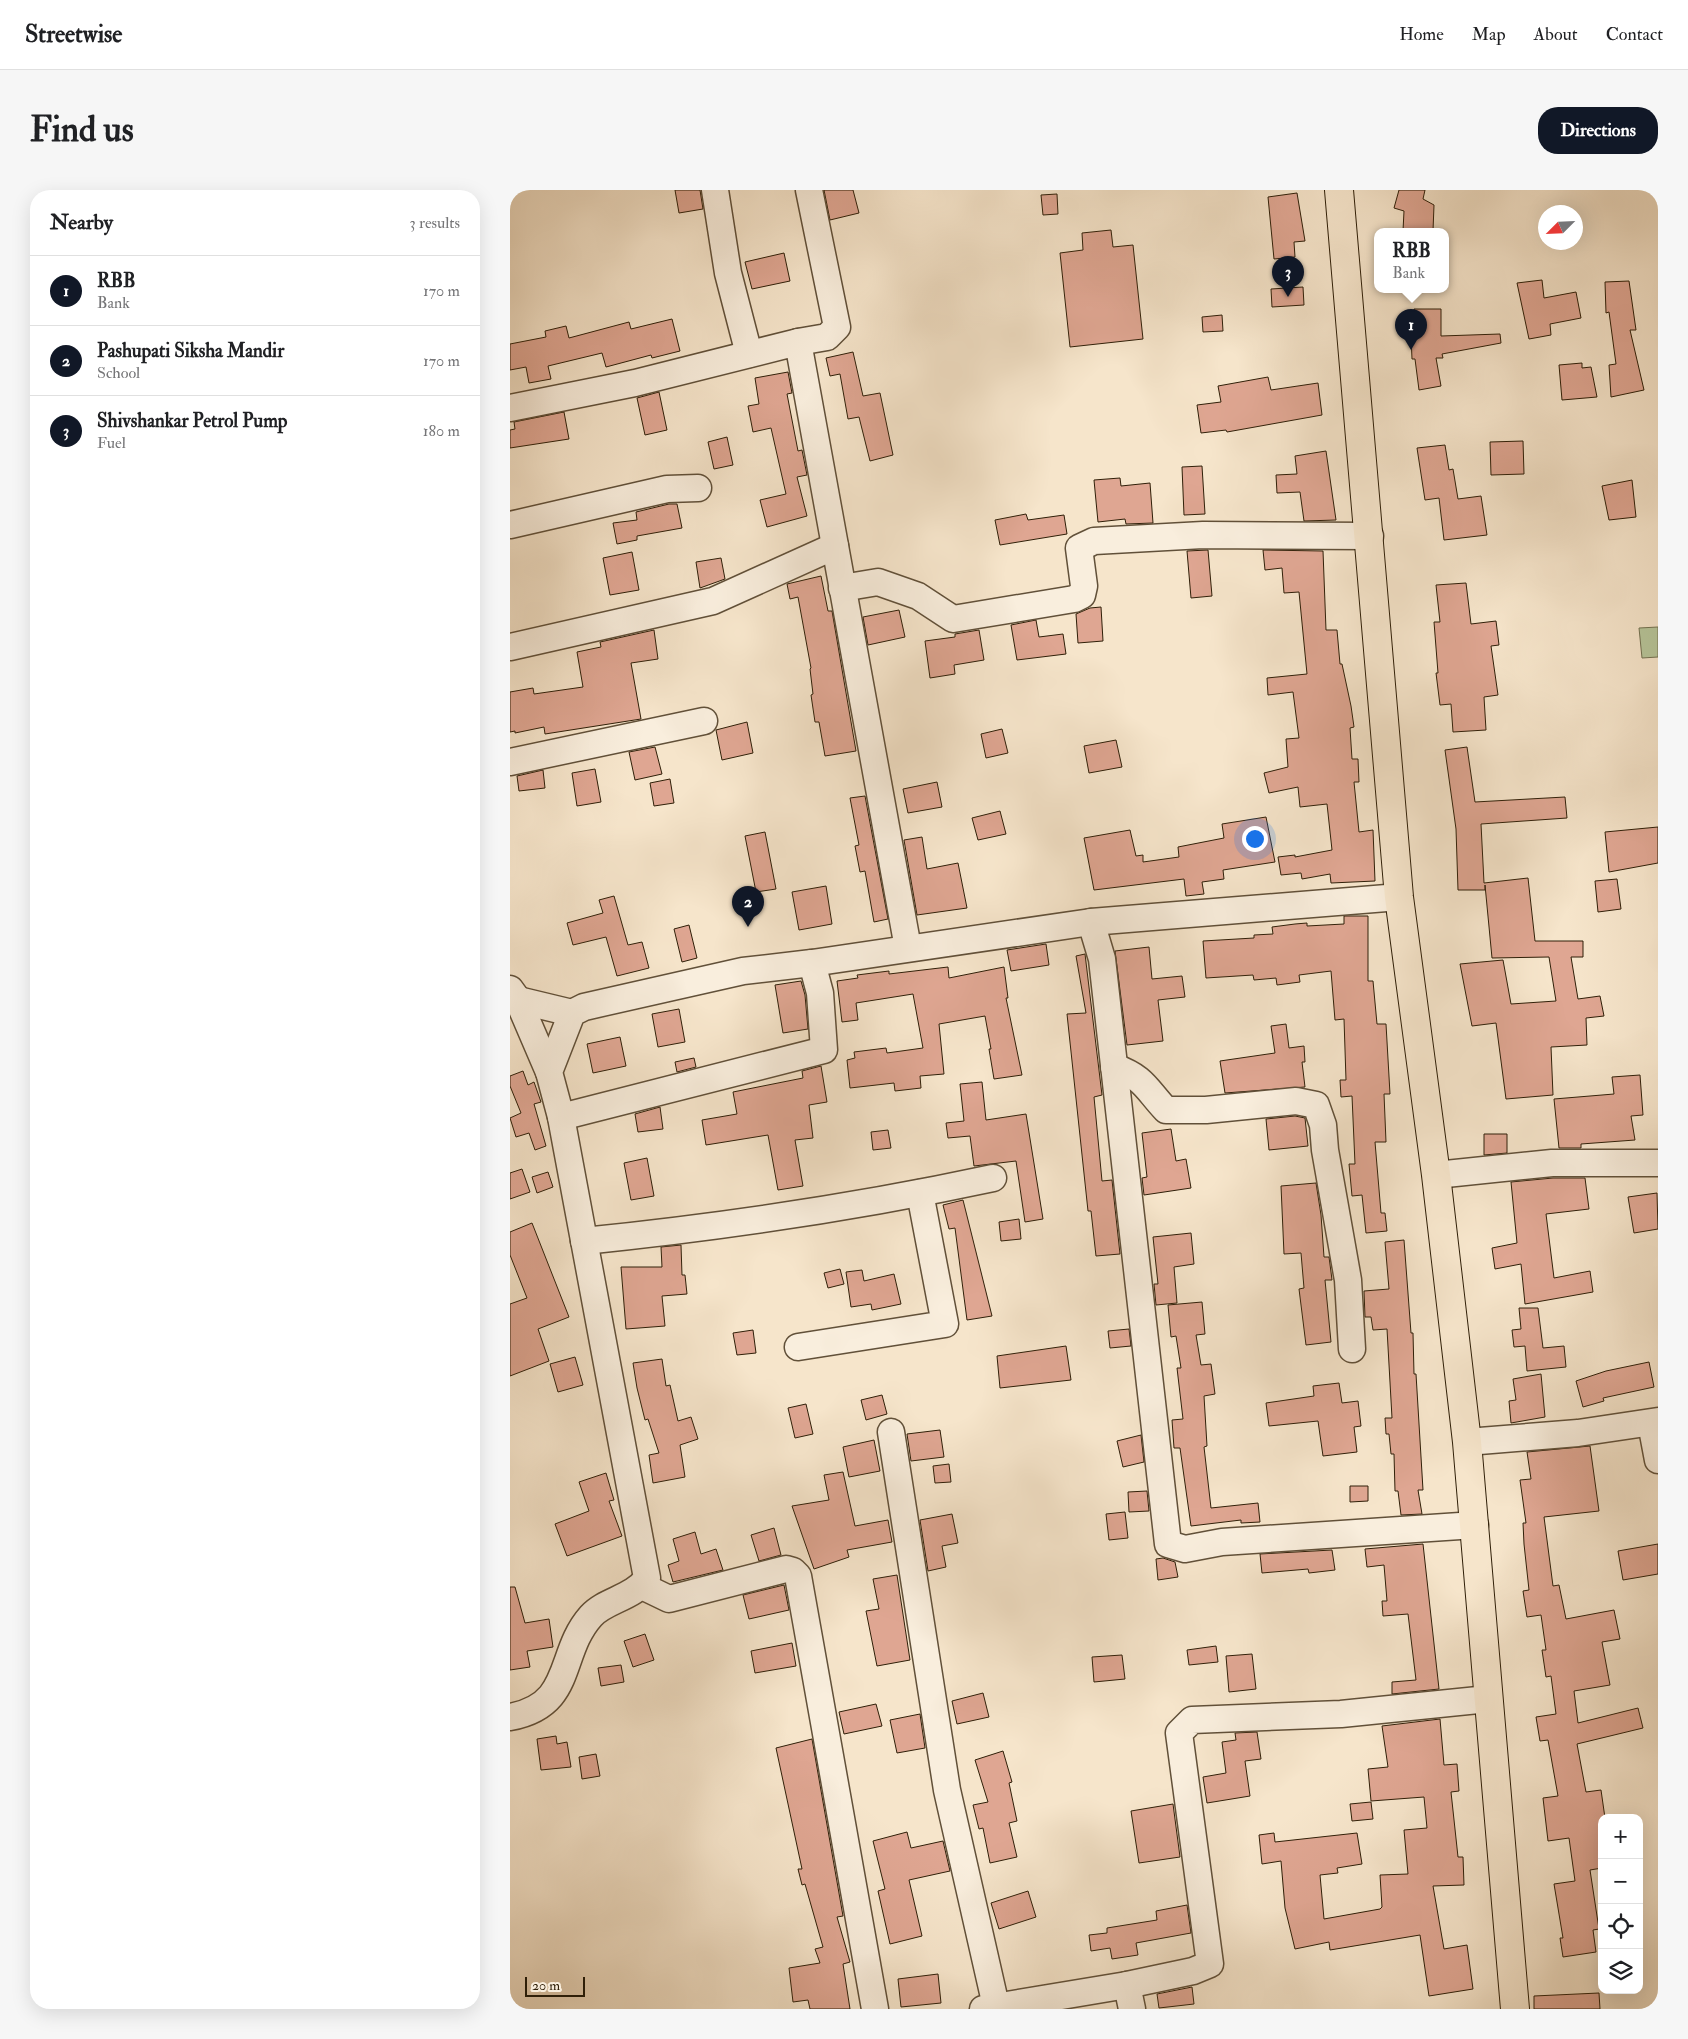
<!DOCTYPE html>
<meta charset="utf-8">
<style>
body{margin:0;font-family:"IM FELL Double Pica",serif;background:#f6f6f6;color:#202124}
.controls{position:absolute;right:15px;bottom:15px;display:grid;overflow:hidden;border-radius:10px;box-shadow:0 5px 20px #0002}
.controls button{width:45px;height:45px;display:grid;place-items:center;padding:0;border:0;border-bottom:1px solid #e0e0e0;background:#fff;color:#202124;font:25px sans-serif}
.compass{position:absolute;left:1028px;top:15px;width:45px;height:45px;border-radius:50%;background:#fff;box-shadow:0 5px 20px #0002;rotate:246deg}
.scale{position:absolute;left:15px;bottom:12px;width:60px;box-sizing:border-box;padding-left:5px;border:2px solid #2f1f08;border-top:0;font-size:14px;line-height:18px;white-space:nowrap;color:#2f1f08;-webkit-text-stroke:4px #f9eedd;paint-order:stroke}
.you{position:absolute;left:744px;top:648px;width:18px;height:18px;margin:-12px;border:4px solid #fff;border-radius:50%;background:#1a73e8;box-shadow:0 0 0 8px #1a73e833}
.badge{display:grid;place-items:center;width:32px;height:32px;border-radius:50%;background:#111827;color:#fff;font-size:16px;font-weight:700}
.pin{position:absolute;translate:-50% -41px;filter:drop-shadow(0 1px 2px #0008)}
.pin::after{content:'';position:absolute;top:26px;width:18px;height:15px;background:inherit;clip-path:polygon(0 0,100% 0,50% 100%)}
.popup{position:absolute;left:864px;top:38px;width:75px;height:65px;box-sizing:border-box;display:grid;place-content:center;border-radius:10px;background:#fff;filter:drop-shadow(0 1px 4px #0005);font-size:16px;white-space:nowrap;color:#757577}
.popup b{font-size:19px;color:#202124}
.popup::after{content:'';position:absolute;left:50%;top:100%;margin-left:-10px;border:10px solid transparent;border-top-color:#fff}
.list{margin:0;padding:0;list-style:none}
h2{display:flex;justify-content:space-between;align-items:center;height:65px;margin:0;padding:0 20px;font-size:21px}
h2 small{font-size:16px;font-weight:400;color:#757577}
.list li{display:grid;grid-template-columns:32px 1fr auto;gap:15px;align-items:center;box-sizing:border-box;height:70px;padding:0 20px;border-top:1px solid #e0e0e0}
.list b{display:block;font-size:19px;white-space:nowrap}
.list p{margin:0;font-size:16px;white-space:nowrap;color:#757577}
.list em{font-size:16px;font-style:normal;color:#757577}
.icon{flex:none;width:28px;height:28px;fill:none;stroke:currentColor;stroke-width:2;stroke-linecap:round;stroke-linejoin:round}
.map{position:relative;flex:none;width:1148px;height:1819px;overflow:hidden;border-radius:20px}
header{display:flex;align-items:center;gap:30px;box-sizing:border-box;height:70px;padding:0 25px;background:#fff;border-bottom:1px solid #e0e0e0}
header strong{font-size:24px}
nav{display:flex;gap:28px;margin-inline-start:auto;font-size:18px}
.intro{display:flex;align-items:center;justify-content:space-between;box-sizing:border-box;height:120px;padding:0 30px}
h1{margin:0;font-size:35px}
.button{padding:12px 22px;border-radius:20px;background:#111827;color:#fff;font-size:18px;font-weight:700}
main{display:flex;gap:30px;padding:0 30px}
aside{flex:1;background:#fff;border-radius:20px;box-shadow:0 5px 20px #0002}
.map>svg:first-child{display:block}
.green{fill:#b7c69b;stroke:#737252}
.building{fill:#dfa692;stroke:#2f1f08}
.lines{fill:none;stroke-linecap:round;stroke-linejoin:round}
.minor-casing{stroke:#615039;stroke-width:29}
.major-casing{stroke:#2f1f08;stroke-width:30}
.minor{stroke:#f9eedd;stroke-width:26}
.major{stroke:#f6e5cb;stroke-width:28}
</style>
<header>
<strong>Streetwise</strong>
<nav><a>Home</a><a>Map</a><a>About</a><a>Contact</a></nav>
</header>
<div class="intro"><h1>Find us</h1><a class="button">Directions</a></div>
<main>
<aside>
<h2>Nearby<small>3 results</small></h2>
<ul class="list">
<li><span class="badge">1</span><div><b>RBB</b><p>Bank</p></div><em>170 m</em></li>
<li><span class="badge">2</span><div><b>Pashupati Siksha Mandir</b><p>School</p></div><em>170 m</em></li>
<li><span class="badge">3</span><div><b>Shivshankar Petrol Pump</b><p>Fuel</p></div><em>180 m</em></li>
</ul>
</aside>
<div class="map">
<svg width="1148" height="1819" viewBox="0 0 1148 1819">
<rect width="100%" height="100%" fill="#f6e5cb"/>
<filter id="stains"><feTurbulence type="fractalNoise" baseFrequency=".004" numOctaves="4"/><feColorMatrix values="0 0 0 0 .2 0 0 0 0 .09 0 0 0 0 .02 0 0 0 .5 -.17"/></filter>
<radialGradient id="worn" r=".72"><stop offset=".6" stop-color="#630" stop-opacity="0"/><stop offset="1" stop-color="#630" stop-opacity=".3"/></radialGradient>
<!-- green -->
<polygon class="green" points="1148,437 1148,467 1132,468 1129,438"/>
<!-- building -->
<g class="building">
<polygon points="165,0 190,0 193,19 169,23"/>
<polygon points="314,0 343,0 349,23 320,30"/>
<polygon points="889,0 915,0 913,9 924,15 923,41 893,41 894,21 884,18"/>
<polygon points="787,3 795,51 784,52 785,67 764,69 758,7"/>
<polygon points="547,4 548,24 533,25 531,5"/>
<polygon points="601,40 603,57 623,55 633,149 560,157 550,63 573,60 572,43"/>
<polygon points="274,63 280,91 242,99 235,72"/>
<polygon points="1032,90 1034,108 1066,102 1071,128 1040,134 1041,145 1019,149 1007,93"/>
<polygon points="1119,91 1126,140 1120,140 1134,200 1101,207 1099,175 1106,174 1099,122 1096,123 1095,92"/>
<polygon points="793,97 794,115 762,117 761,99"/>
<polygon points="904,119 931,119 931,146 990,144 991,153 932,164 933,168 926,168 931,196 909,200 905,169 902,169 901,146 905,146"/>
<polygon points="712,125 713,141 693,142 692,127"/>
<polygon points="162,129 170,161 142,168 141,165 96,177 92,163 38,176 41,189 19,193 16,177 0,180 0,154 36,147 35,141 56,136 59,148 119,132 121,139"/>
<polygon points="343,162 353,206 370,203 383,265 360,271 349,227 338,229 330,184 320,186 316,168"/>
<polygon points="1072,173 1072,178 1081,177 1087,207 1052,210 1049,175"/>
<polygon points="278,182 282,203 277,204 288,261 292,260 297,285 287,287 297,326 257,337 250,310 276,304 261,238 243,242 238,216 249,214 245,188"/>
<polygon points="758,187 761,200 808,193 812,225 717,242 716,240 691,243 687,215 711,212 708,196"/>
<polygon points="149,202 157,240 135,245 127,208"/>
<polygon points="54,222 59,249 0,258 0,240 5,239 4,232"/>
<polygon points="217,247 223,275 204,279 198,252"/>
<polygon points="1013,251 1014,284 981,285 980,252"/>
<polygon points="935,255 939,280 943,279 948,309 971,306 977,345 934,350 929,308 915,310 907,258"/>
<polygon points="816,261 826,330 794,331 790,302 767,303 766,285 787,284 785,266"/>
<polygon points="692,276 695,324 674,325 672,277"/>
<polygon points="610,288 611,296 640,293 643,333 616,334 615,329 588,332 584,290"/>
<polygon points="1122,290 1126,327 1099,330 1092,296"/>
<polygon points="159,314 167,314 172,338 127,346 127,350 107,354 103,333 127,330 126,322"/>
<polygon points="516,324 518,330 554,325 557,344 490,355 485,330"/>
<polygon points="698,360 702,406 681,408 677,361"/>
<polygon points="753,360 813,361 816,440 827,440 830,474 832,474 841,516 844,537 840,538 842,569 848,569 849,592 844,592 849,642 863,640 865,691 821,693 820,684 792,689 791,683 771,685 768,667 785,665 785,667 822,660 817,614 790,617 788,597 759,603 754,583 778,577 776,549 789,548 783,502 758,505 757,488 797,484 789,402 774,403 772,378 755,380"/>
<polygon points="122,362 129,400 100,405 93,368"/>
<polygon points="211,368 215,389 190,398 186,372"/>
<polygon points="311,386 318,421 322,421 346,561 315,566 309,532 305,532 301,505 303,504 300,479 301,478 288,407 280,409 277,394"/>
<polygon points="956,393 961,434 986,431 989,455 981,456 988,505 974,507 976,540 943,542 941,514 930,515 926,483 928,483 924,432 930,432 926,395"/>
<polygon points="591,417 593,451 568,453 566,424 580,418"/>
<polygon points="389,420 395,447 358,455 353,427"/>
<polygon points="526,430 529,447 553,444 556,464 507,470 501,435"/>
<polygon points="144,440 148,469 121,473 131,529 35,544 34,537 5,543 5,541 0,542 0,502 23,498 24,504 73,497 67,462 91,457 90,452"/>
<polygon points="469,440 474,470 444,475 445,484 420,488 415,451 445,447 445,444"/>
<polygon points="237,532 243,563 212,570 206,540"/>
<polygon points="492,539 498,563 476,568 471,544"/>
<polygon points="606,550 612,577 579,583 574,556"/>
<polygon points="145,557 152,584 125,590 119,562"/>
<polygon points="957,557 965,612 1055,607 1057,628 971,634 974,693 1018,688 1025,751 1073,751 1073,767 1061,767 1068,809 1090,806 1094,826 1076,828 1077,855 1041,857 1043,905 996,909 986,833 962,836 950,774 993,770 1001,814 1046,811 1039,767 982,768 975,695 975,700 948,700 946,639 935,560"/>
<polygon points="85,579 91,612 67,616 62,583"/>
<polygon points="33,580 35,598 9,601 7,586"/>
<polygon points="160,589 164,613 144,616 140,593"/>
<polygon points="427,592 432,617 398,623 393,599"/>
<polygon points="355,606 378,729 364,732 355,681 350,682 345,656 349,655 340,608"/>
<polygon points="490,621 496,644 468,650 462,628"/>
<polygon points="756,627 765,672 713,680 714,689 692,692 694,704 676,706 674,689 584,700 574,648 620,640 626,666 633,665 633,672 669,667 668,657 714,648 712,634"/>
<polygon points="1148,637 1148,673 1099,682 1095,642"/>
<polygon points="255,642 266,699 246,702 235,646"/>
<polygon points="412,647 417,679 448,673 457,718 407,725 394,650"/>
<polygon points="1107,689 1111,719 1088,722 1085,691"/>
<polygon points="316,696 322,734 289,740 282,702"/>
<polygon points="104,706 118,755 132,752 139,778 107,786 96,747 63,755 57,733 93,723 89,710"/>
<polygon points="834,726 858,726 858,791 863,791 867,834 876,834 880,904 874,904 876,952 865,952 871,1023 875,1023 877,1041 856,1043 852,1005 842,1006 839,974 845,974 842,906 831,907 830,890 836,890 834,829 825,830 821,781 789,785 790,792 767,795 766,788 744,790 743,785 696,788 693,751 744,748 744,745 763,744 762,737 785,734 797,733 797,736 834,734"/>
<polygon points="179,735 187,768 172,772 164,739"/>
<polygon points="536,754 539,775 501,781 497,760"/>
<polygon points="639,757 642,789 672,786 675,807 648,810 653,851 617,855 605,761"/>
<polygon points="575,764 592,905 584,907 592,991 602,990 610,1064 586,1066 581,1021 578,1021 557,824 576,823 566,766"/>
<polygon points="438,777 439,788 494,777 498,808 496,808 512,885 484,889 479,859 481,859 475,826 429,834 434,884 410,886 411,898 385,901 384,893 340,898 337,870 345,868 344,862 376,858 377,863 413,858 403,804 346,813 348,830 332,832 327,791 348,788 347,785 379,781 379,784"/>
<polygon points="291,791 295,805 298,839 273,843 265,795"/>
<polygon points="169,819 175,852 148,857 142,824"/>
<polygon points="776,834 779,858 794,856 795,872 792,872 795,897 715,903 710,871 765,863 761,836"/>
<polygon points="110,847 116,876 83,883 77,854"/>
<polygon points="184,868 186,877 167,882 165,872"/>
<polygon points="311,876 317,912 299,915 303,948 285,950 293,996 268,1000 258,945 196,955 192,930 227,924 223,902 293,888 292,881"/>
<polygon points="13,881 18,895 24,892 31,912 24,914 36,956 25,960 19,943 6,947 0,928 11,923 0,896 0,886"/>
<polygon points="1130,885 1133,925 1121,926 1125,950 1071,954 1071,958 1049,958 1044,909 1104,904 1102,887"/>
<polygon points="472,892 476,930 516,924 533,1029 515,1032 506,971 464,976 460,946 438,948 436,933 454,931 450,894"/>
<polygon points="150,917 153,939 128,942 125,924"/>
<polygon points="785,926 795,928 798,956 759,960 756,929"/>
<polygon points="661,939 666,971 676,969 681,998 634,1005 632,988 637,987 632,943"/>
<polygon points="378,940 381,958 363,960 361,942"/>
<polygon points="974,944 997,944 997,963 974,965"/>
<polygon points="137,968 144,1006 121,1010 114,973"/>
<polygon points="12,979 20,1002 0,1009 0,983"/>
<polygon points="38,982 43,997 27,1003 22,987"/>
<polygon points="1043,988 1075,988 1079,1019 1036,1024 1044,1088 1080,1081 1083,1102 1015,1114 1011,1074 985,1079 982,1058 1007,1053 1001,992"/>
<polygon points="806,993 811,1025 814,1067 819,1067 821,1082 822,1090 815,1090 821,1152 796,1155 789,1099 794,1098 791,1063 774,1064 771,996"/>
<polygon points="1147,1003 1148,1039 1124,1043 1118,1007"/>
<polygon points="453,1010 482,1126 457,1130 445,1038 439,1039 433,1015"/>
<polygon points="509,1029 511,1049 491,1051 489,1032"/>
<polygon points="22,1033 59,1127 28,1139 39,1171 0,1186 0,1114 17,1108 0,1065 0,1042"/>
<polygon points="681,1043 684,1074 664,1077 667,1113 646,1115 644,1094 648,1094 643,1047"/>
<polygon points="894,1050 901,1143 903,1143 904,1184 906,1184 913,1300 908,1300 912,1324 891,1325 888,1301 885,1301 884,1264 881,1264 879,1244 876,1244 875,1228 882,1228 877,1139 863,1140 861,1127 855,1127 854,1101 879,1099 875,1052"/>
<polygon points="171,1055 172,1085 175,1085 177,1104 152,1106 155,1136 116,1139 111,1077 152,1077 151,1057"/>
<polygon points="330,1079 334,1094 318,1098 314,1083"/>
<polygon points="352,1080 354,1091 384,1084 391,1114 362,1120 361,1114 341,1117 336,1082"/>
<polygon points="692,1112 695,1144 686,1145 691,1175 701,1174 705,1204 694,1206 697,1256 694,1257 701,1318 748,1313 750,1332 731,1333 731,1330 681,1336 670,1258 664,1258 662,1230 673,1229 667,1178 671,1178 666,1146 661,1147 658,1115"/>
<polygon points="1009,1118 1028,1118 1033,1158 1054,1156 1056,1177 1017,1181 1015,1156 1004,1157 1002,1140 1011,1139"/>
<polygon points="619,1139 621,1156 600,1158 598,1141"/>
<polygon points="243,1140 246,1163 227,1165 223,1143"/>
<polygon points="556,1156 561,1190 490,1198 487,1166"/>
<polygon points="65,1167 73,1195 48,1202 40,1174"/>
<polygon points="152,1169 156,1196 160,1195 168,1231 181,1227 188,1249 170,1255 175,1287 143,1293 139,1265 149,1263 138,1229 135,1230 127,1198 123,1173"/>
<polygon points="1139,1172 1144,1197 1093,1208 1094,1211 1073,1217 1066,1191 1096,1181"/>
<polygon points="1031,1184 1035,1227 1001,1233 999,1211 1006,1210 1003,1189"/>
<polygon points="829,1193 832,1213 848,1211 851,1236 844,1237 847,1262 813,1266 808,1231 759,1236 756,1213 804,1206 803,1196"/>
<polygon points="372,1205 377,1224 356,1230 351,1210"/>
<polygon points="296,1214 303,1244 285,1248 278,1218"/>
<polygon points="430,1240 434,1267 401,1271 397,1244"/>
<polygon points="631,1245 634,1272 613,1277 607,1251"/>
<polygon points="364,1250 370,1281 339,1287 333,1257"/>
<polygon points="1080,1256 1089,1321 1034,1327 1043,1396 1049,1395 1056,1429 1104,1420 1110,1449 1092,1452 1100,1495 1064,1501 1068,1533 1128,1518 1133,1538 1067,1554 1076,1602 1091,1600 1095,1628 1092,1628 1092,1678 1080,1680 1089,1739 1083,1740 1086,1762 1053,1767 1050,1748 1053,1748 1044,1694 1065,1691 1059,1648 1038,1651 1033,1608 1048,1606 1038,1550 1030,1551 1026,1527 1046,1524 1041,1486 1036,1487 1032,1460 1036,1460 1031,1425 1017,1427 1013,1401 1019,1400 1014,1354 1013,1333 1016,1333 1010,1290 1021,1289 1017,1262"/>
<polygon points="439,1274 441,1292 425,1293 423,1276"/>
<polygon points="333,1282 345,1336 378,1330 382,1352 337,1360 339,1367 304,1379 282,1316 319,1310 314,1285"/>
<polygon points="96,1283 104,1310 99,1311 112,1346 57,1366 45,1334 79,1321 69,1292"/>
<polygon points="840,1296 858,1296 858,1311 840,1312"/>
<polygon points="637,1301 639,1321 619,1322 618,1302"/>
<polygon points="615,1322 618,1348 599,1350 596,1324"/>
<polygon points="442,1324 448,1353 432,1356 436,1377 418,1381 410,1330"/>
<polygon points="264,1338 271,1365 249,1371 241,1345"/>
<polygon points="185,1342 191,1364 206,1359 213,1380 163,1392 158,1375 169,1371 163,1349"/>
<polygon points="913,1354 929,1499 882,1504 882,1492 906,1490 898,1424 873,1426 872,1411 877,1411 874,1375 857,1377 855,1359"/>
<polygon points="1148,1354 1148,1384 1113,1390 1108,1361"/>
<polygon points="822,1360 825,1380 799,1383 798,1379 752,1383 750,1364"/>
<polygon points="653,1368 665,1372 668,1387 648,1390 646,1369"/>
<polygon points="387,1385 400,1470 367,1476 356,1421 369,1419 363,1389"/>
<polygon points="274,1395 279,1420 239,1429 233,1405"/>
<polygon points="0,1397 5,1397 15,1433 39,1429 43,1457 17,1461 20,1477 0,1480"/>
<polygon points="135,1444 144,1470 123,1477 114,1451"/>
<polygon points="282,1453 286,1476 245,1483 241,1461"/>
<polygon points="706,1456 708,1472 679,1475 677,1460"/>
<polygon points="742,1464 746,1499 719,1502 716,1466"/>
<polygon points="612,1465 615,1489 584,1492 582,1467"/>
<polygon points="111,1475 114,1492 91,1496 88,1478"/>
<polygon points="473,1503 479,1527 447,1534 442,1511"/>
<polygon points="366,1514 372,1536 334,1544 329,1522"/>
<polygon points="410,1524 415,1558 387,1563 380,1530"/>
<polygon points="930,1529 934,1575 947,1574 949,1601 941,1602 948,1667 953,1667 954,1695 923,1696 934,1759 957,1755 963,1799 919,1806 910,1745 820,1760 819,1752 785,1759 775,1718 771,1671 752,1674 749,1645 764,1643 765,1652 847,1643 852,1674 827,1678 828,1683 810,1685 814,1729 870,1719 872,1717 870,1685 898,1684 894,1640 917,1638 914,1607 861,1611 858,1579 878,1577 872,1536"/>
<polygon points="747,1542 751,1569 735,1571 740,1606 697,1613 693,1587 716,1583 712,1552 726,1550 725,1543"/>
<polygon points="46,1546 47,1554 57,1552 61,1577 31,1580 27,1549"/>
<polygon points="302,1549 333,1726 327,1727 340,1772 333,1774 340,1819 300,1819 298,1810 283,1812 279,1778 310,1773 305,1759 313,1757 295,1694 292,1695 288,1679 292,1679 266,1558"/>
<polygon points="493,1561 502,1592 499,1593 507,1631 499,1633 507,1667 480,1673 473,1638 469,1639 463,1615 478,1612 465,1570"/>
<polygon points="86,1564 90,1586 72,1589 69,1567"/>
<polygon points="861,1612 863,1629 842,1631 840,1614"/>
<polygon points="663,1614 670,1667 629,1673 621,1621"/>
<polygon points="397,1642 401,1658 433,1651 440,1681 399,1690 412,1746 380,1754 368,1701 375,1699 363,1651"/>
<polygon points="518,1701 526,1727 489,1739 481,1713"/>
<polygon points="677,1715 681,1743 626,1753 628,1765 602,1769 600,1758 581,1761 579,1745 597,1743 597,1738 647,1730 646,1721"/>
<polygon points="428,1784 431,1813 391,1817 388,1789"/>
<polygon points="682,1797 684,1814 649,1818 647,1804"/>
<polygon points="1089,1803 1090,1819 1024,1819 1024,1806"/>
</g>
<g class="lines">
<defs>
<g id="minor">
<polyline points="205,0 218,83 239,164"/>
<polyline points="288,152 317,147 327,137 299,0"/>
<polyline points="0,218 125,193 288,152 398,758"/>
<polyline points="0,335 157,299 188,298"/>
<polyline points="332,398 368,392 408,406 443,429 564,409 572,405 574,396 569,358 584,351 693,345 860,346"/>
<polyline points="0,457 203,411 325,356"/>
<polyline points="0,572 194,531"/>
<polyline points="581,732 592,769 658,1354 675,1359 712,1352 965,1335"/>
<polyline points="0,799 8,810 39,882"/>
<polyline points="8,810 62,823"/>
<path d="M604,877C635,888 636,899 656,920H696L786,911L806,915L813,935L815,960L838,1090L842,1159"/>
<polyline points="51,927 314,860 310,803 302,773"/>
<polyline points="926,985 1042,973 1148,973"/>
<path d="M74,1051C211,1037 348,1017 483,988"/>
<polyline points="288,1157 435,1134 410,1003"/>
<polyline points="1141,1233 1148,1270"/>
<polyline points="381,1242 437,1600 486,1816"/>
<polyline points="957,1252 1068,1243 1148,1231"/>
<polyline points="132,1396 159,1409 276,1379 283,1381 288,1386 365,1819"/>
<path d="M0,1527C65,1515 47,1464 81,1426C95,1410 124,1408 137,1388L51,927L39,882L62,823L74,817L233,781L302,773L581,732L889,707"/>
<polyline points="617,1795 622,1819"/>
<polyline points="473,1819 617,1795 683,1781 700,1774 669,1543 682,1530 831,1524 978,1509"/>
</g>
<polyline id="major" points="829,0 889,707 926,985 957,1252 1005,1819"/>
</defs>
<!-- minor casing -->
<use href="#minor" class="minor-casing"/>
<!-- major casing -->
<use href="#major" class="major-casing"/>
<!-- minor -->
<use href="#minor" class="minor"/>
<!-- major -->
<use href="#major" class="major"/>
</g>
<rect width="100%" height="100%" filter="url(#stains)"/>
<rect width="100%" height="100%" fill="url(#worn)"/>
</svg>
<div class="controls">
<button>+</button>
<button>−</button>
<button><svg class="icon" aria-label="locate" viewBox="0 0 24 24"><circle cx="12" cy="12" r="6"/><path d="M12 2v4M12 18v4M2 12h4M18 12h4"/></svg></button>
<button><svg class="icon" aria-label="layers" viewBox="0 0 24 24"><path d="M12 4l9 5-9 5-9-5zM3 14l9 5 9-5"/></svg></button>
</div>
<svg class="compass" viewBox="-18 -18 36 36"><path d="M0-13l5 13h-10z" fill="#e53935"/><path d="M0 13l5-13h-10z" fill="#757577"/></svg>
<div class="scale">20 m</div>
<div class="you"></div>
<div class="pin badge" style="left:901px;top:160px">1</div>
<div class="popup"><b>RBB</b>Bank</div>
<div class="pin badge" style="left:238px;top:737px">2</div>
<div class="pin badge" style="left:778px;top:107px">3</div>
</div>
</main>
